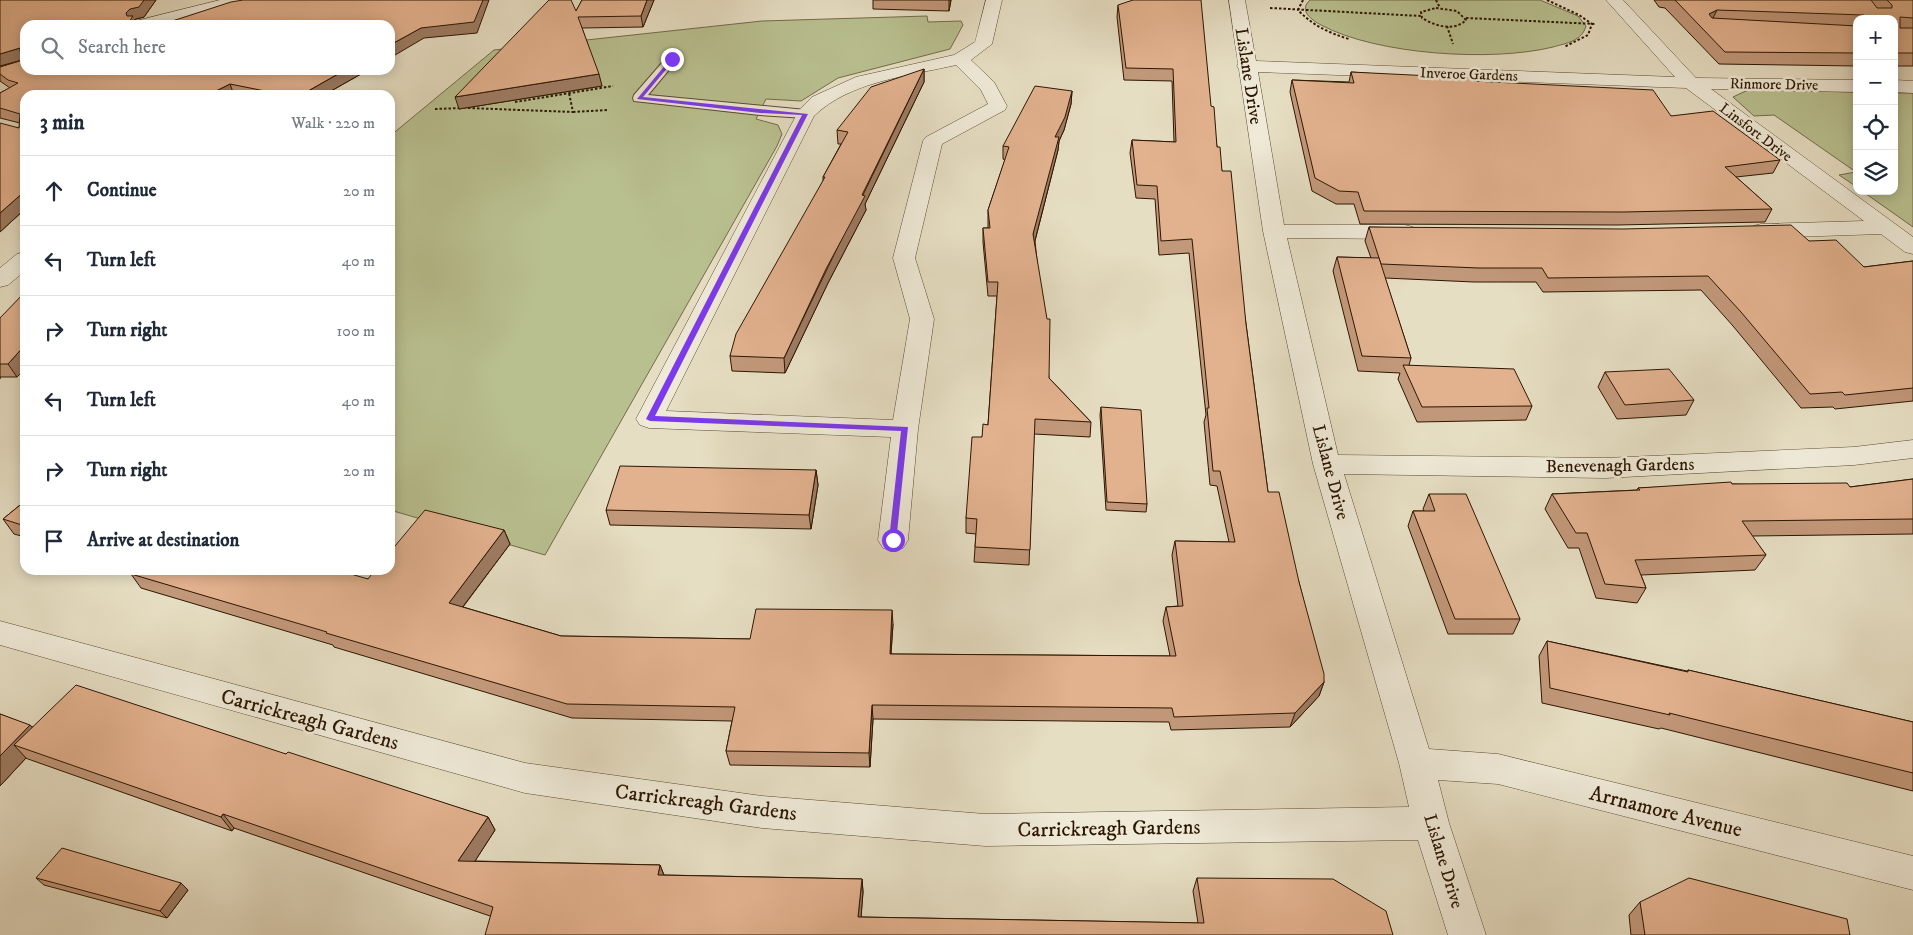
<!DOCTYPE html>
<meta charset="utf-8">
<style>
body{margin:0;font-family:"IM FELL DW Pica",serif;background:#f2f2f3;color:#1f2937}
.controls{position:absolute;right:15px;top:15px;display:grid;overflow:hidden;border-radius:10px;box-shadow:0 2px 12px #0003}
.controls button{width:45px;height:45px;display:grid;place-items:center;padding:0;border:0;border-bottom:1px solid #e0e1e3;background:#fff;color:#1f2937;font:25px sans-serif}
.stop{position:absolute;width:15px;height:15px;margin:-11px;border:4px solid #7c3aed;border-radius:50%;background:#fff}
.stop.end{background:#7c3aed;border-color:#fff;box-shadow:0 1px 5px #0008}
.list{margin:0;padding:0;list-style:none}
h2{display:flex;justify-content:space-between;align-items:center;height:65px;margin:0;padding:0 20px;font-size:21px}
h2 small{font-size:16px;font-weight:400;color:#747a83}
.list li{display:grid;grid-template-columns:32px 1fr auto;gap:15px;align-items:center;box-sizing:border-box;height:70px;padding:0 20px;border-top:1px solid #e0e1e3}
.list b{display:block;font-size:19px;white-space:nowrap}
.list em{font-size:16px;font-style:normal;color:#747a83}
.icon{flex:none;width:28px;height:28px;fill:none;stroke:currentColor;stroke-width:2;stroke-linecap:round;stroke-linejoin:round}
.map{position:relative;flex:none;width:1913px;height:935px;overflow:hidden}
.search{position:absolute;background:#fff;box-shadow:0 2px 12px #0003;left:20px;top:20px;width:375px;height:55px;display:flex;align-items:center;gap:12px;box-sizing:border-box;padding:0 18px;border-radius:15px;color:#747a83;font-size:19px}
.panel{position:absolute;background:#fff;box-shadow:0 2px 12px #0003;left:20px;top:90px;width:375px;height:485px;border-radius:15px}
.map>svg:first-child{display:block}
.green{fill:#b9c090;stroke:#736b48}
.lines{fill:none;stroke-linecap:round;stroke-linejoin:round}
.service-casing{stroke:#5b4832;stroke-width:2}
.minor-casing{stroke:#5b4832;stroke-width:1}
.tertiary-casing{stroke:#5b4832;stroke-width:1}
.path{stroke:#2d1601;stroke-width:2;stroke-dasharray:2.5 2;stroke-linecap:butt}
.service{fill:#efead8;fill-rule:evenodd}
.minor{fill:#efead8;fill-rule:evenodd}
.tertiary{fill:#efead8;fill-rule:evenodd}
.wall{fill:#c2987a;stroke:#2d1601}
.shaded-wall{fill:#9e7c63;stroke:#2d1601}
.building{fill:#e2b18e;stroke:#2d1601}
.route{fill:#7c3aed}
.labels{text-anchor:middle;stroke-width:5;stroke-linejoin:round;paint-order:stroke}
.far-street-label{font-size:15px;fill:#2d1601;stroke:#efead8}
.street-label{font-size:18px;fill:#2d1601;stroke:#efead8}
.near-street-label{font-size:21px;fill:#2d1601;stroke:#efead8}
</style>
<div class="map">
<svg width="1913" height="935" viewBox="0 0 1913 935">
<rect width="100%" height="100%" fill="#e6dec3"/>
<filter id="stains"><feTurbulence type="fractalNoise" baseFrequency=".004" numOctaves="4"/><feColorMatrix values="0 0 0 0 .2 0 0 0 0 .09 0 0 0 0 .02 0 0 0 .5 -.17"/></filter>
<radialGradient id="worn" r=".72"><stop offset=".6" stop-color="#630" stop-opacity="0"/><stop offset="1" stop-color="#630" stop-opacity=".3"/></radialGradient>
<!-- green -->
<g class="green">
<path d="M1310,0H1540L1578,16L1586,26C1582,41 1567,43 1553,47C1493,62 1377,55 1321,25C1312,20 1298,11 1310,0Z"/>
<polygon points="927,16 928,22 961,21 963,25 950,49 838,78 801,101 766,99 756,119 778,125 782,134 777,146 545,555 390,510 390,136 494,50 762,21"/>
<polygon points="1748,90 1857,92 1857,187 1839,175 1856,172 1774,115 1754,116 1733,97"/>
<polygon points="1894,93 1913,93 1913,227 1862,191 1894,191"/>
</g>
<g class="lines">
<defs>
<polygon id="service" points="672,55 678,59 648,95 806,110 813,114 806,118 760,115 634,101 633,98 634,95 668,56"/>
<g id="minor">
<path d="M986,0H1002L992,44L971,60L994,82L1007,106L1005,110L942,144L915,258L934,319L918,429L908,540L903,548L893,551L883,548L878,540L891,437L649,428L640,425L636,419L799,110L812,97L856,77L954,55L975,42ZM956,65L981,90L988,104L926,137L923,141L893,258L910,319L893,420L666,411L814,116C850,81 909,76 956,65Z"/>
<polygon points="1229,0 1245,0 1256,61 1675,77 1606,0 1623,0 1696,78 1857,80 1857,92 1711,89 1913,237 1913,254 1905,252 1881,234 1761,238 1753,236 1750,231 1753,226 1761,224 1864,221 1686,88 1258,72 1284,225 1405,225 1413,227 1416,232 1413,237 1405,239 1287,238 1338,455 1605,458 1854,447 1913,440 1913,458 1854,465 1605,478 1344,474 1429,749 1498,754 1913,856 1913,890 1498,784 1438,780 1449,823 1486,935 1448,935 1418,840 985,846 762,828 525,793 0,645 0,621 525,763 762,796 985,814 1409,807 1399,763 1313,464 1263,231 1239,69 1237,66 1238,64"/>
<polygon points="1894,80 1913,81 1913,93 1894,92"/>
<polygon points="25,252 25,271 8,285 0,287 0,268 17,254"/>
</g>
<polygon id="tertiary" points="220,0 248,0 246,3 162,25 133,25 136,21"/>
</defs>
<!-- service casing -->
<use href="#service" class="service-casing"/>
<!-- minor casing -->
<use href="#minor" class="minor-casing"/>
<!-- tertiary casing -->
<use href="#tertiary" class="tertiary-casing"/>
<!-- path -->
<g class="path">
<path d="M1303,0L1298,10C1312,25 1329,33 1349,39"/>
<polyline points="1436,0 1440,8"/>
<polyline points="1547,0 1579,15 1592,24 1588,35 1564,47"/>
<polyline points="1270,8 1421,16"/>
<path d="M1436,8L1457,11L1466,20C1454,32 1435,26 1422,18L1421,12Z"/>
<polyline points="1466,18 1596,24"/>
<polyline points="1447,26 1453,44"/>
<polyline points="515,102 613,86"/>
<polyline points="468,108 573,112 569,93"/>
<polyline points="435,109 461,108"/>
<polyline points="573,112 609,110"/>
</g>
<!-- service -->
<use href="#service" class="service"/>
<!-- minor -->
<use href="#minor" class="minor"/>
<!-- tertiary -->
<use href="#tertiary" class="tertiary"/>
</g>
<!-- wall -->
<g class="wall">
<polygon points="0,0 156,0 144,17 136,19 134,20 25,25 368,70 324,95 25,95 25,209 0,232 19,128 20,123 0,118 0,93 10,88 0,81 0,67 23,60 22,60 0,66"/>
<polygon points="582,0 654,0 643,27 582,28 602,86 459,109 576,11"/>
<polygon points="873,0 951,0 949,11 873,9"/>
<polygon points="1654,0 1913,0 1913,66 1894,66 1894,19 1857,19 1857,66 1719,64 1665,8 1659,7"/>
<polygon points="1118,5 1211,106 1217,147 1222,171 1246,324 1268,492 1299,582 1324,682 1319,696 1290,727 1171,730 1169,722 873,719 870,767 730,765 726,751 732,721 572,718 334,647 333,645 141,588 131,574 368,579 504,530 510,544 463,607 561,636 750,639 893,624 891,654 1170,656 1163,621 1166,607 1178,606 1172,555 1175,541 1229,542 1217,486 1210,485 1204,422 1206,415 1189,253 1159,255 1155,199 1136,198 1130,153 1132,140 1174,142 1172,81 1124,80 1117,17"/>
<polygon points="924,69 924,82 865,204 866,210 828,283 785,373 732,371 730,356 823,181 823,177 841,144 838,144 837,130"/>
<polygon points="1351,72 1473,81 1671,116 1780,160 1773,173 1736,177 1772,209 1765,222 1617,225 1360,224 1354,204 1336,204 1312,191 1290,92 1292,80 1349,82"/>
<polygon points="1072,91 1071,104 1064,130 1059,141 1058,150 1035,241 1049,378 1091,422 1090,437 1034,434 1029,565 974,562 976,534 966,533 966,518 982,437 988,425 997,296 988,296 983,242 983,228 988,228 988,210 1005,160 1003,159 1003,146"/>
<polygon points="1369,227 1809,241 1864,267 1913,261 1913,401 1835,409 1833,407 1801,408 1733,326 1701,290 1543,292 1536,282 1474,282 1385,278 1411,358 1409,365 1532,406 1526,420 1417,422 1398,379 1400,373 1358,371 1333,271 1337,257 1371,258 1365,241"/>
<polygon points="0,318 17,377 0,377 0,379"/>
<polygon points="1605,372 1694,400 1686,415 1617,419 1598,387"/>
<polygon points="1101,407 1147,504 1146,512 1106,510 1100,415"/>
<polygon points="816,470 818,485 811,529 610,525 606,510"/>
<polygon points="1913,479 1913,534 1752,536 1766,555 1755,570 1641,575 1646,588 1637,603 1596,598 1579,548 1568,548 1545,509 1552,494 1637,490 1638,488 1732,484 1850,487"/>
<polygon points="1429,494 1520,619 1513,634 1448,634 1408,526 1413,511 1424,511 1423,509"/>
<polygon points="25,501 25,537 14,534 3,519"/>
<polygon points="1547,641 1687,671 1688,670 1913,722 1913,791 1661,728 1659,729 1542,703 1539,656"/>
<polygon points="0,714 33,727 286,754 488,817 495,830 475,861 660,865 664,875 862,879 863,892 861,917 1198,923 1193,891 1197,878 1393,935 490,916 234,828 232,831 28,759 26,758 0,786"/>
<polygon points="36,878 181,883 188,890 167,918 44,885"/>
<polygon points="1640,902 1850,935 1631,935 1629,915"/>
</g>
<!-- shaded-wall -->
<g class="shaded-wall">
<polygon points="144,0 156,0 144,17 136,19 134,20 137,25 127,25 126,13 130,9"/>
<polygon points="483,0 489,0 477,33 424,38 390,58 390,45 421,28"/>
<polygon points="647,0 654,0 643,27 641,16"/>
<polygon points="949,0 951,0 949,11"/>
<polygon points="1717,10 1711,22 1709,14"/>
<polygon points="20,48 21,57 22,60 0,66 0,54"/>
<polygon points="924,69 924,82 865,204 866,210 828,283 785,373 784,358"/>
<polygon points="345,70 368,70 324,95 301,95"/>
<polygon points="599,74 602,86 459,109 455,97"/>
<polygon points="230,84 234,95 208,95"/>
<polygon points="1072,91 1071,104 1064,130 1059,141 1058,150 1033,248 1033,234 1055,137"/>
<polygon points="25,191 25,209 0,232 0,213"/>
<polygon points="25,345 25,369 17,377 8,364"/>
<polygon points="816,470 818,485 811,529 809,515"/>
<polygon points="504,530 510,544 455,617 449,603"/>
<polygon points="892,610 893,624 890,668 890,654"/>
<polygon points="1324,682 1319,696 1290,727 1295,713"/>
<polygon points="872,705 873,719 870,767 869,753"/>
<polygon points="30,725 44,739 14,745 26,758 0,786 0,756"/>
<polygon points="223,814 234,828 232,831 221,817"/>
<polygon points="488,817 495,830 466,875 458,861"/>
<polygon points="660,865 665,878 658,875"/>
<polygon points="862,879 863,892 860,930 858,917"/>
<polygon points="181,883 188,890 167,918 160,911"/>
</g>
<!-- building -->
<g class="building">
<polygon points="0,0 144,0 139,7 130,9 126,13 127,16 133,16 127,25 25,25 25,70 345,70 301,95 285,95 230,84 208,95 25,95 25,191 0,213 0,123 19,128 20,114 0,108 0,93 18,83 8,80 0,74 0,67 23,60 21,57 20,48 0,54"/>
<polygon points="243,0 483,0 474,22 421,28 390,45 390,25 160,25 231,2"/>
<polygon points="549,0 571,0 576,11 582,0 647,0 641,16 578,17 599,74 455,97"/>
<polygon points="1133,0 1201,0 1211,106 1214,107 1217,147 1220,147 1222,171 1231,171 1246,324 1268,492 1279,492 1299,582 1324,674 1324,682 1295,713 1174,717 1172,708 872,705 869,753 726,751 735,707 567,704 326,633 327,632 131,574 135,570 337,570 368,579 375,570 390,570 390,552 425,510 504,530 449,603 561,636 750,639 756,609 892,610 890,654 1176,656 1166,607 1183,606 1175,541 1235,542 1220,471 1213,471 1207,408 1209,408 1192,239 1161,241 1157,186 1137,185 1132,140 1176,142 1173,69 1126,68 1118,5"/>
<polygon points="1675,0 1871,0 1877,8 1892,8 1892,5 1887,0 1913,0 1913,18 1900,17 1900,28 1913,28 1913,53 1894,53 1894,19 1864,19 1864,15 1717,10 1709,14 1712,18 1857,26 1857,53 1725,52"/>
<polygon points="924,69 862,195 865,196 826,269 784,358 730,356 736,334 825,177 823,177 848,132 837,130 871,87"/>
<polygon points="1351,72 1472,78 1473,81 1653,90 1671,116 1713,111 1780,160 1725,167 1772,209 1623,212 1364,211 1358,192 1339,191 1315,178 1292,80 1354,83"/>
<polygon points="1035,86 1072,91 1065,117 1055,137 1059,137 1033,234 1047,319 1050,319 1049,378 1091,422 1035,419 1030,550 975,547 977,519 966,518 972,437 982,437 983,424 988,425 998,282 988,282 983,228 990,228 988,210 1009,147 1003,146"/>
<polygon points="1791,225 1809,241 1836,240 1864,267 1913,261 1913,388 1845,395 1842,392 1810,394 1741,312 1708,276 1548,278 1542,268 1479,268 1381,264 1369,227 1623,229"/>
<polygon points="1337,257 1379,258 1411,358 1362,356"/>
<polygon points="25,292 25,345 8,364 0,364 0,318"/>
<polygon points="1403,365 1514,369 1532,406 1422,407"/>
<polygon points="1669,369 1694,400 1625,405 1605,372"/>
<polygon points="1101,407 1141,410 1147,504 1107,502"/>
<polygon points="620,466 816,470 809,515 606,510"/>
<polygon points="1913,479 1913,519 1742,521 1766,555 1635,560 1646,588 1605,584 1587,533 1576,533 1552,494 1640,490 1638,488 1731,482 1732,484 1847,483 1850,487"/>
<polygon points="1429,494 1466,494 1520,619 1455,619 1413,511 1435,511"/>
<polygon points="25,501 25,526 3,519"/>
<polygon points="1547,641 1688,672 1688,670 1913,722 1913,773 1669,713 1670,715 1550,688"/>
<polygon points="76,685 286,754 288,752 488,817 458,861 660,865 658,875 862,879 858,917 1204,923 1197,878 1333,879 1386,911 1393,935 485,935 493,907 223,814 221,817 14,745"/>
<polygon points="0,714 30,725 0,756"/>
<polygon points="62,848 181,883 160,911 36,878"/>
<polygon points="1689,878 1847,919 1850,935 1645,935 1640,902"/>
</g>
<!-- route -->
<polygon class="route" points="672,57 674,60 643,97 808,114 655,416 908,427 896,542 893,543 889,540 901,431 650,421 646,419 802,115 760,113 637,99"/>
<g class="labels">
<!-- far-street labels -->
<g class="far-street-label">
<text transform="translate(1469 74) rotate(2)" y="5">Inveroe Gardens</text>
<text transform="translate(1774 84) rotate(1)" y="5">Rinmore Drive</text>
<text transform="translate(1756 132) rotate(37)" y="5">Linsfort Drive</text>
</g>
<!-- street labels -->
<g class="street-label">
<text transform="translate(1249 76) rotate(81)" y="6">Lislane Drive</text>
<text transform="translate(1620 465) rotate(-1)" y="6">Benevenagh Gardens</text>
<text transform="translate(1331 472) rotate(75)" y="6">Lislane Drive</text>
<text transform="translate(1444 861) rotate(73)" y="6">Lislane Drive</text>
</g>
<!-- near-street labels -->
<g class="near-street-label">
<text transform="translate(310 719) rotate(15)" y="7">Carrickreagh Gardens</text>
<text transform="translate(706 802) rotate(7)" y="7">Carrickreagh Gardens</text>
<text transform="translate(1666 811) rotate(14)" y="7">Arrnamore Avenue</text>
<text transform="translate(1109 828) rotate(-1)" y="7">Carrickreagh Gardens</text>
</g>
</g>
<rect width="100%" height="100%" filter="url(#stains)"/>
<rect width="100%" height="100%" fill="url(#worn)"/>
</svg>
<div class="controls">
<button>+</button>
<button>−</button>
<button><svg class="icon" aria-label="locate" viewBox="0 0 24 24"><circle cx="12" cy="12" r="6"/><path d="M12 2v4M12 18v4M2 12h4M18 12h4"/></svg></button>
<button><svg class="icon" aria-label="layers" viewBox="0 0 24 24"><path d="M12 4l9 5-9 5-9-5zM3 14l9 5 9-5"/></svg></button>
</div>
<div class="stop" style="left:893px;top:540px"></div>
<div class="stop end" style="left:672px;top:59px"></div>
<div class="search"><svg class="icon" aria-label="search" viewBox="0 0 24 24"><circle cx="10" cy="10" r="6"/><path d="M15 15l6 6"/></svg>Search here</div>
<section class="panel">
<h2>3 min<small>Walk · 220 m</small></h2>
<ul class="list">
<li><svg class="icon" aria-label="ahead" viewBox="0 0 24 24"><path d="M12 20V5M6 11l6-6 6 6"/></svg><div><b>Continue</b></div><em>20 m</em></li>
<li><svg class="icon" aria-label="left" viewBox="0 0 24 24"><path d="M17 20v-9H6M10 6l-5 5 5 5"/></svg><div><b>Turn left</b></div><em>40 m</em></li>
<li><svg class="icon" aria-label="right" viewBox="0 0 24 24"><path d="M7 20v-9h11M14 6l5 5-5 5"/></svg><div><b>Turn right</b></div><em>100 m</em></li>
<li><svg class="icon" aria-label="left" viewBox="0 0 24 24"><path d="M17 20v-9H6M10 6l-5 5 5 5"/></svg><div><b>Turn left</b></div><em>40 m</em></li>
<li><svg class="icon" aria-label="right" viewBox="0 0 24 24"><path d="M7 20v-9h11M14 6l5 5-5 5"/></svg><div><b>Turn right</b></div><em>20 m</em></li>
<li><svg class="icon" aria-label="arrive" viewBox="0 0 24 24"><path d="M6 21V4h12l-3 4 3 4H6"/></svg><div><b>Arrive at destination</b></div></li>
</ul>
</section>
</div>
